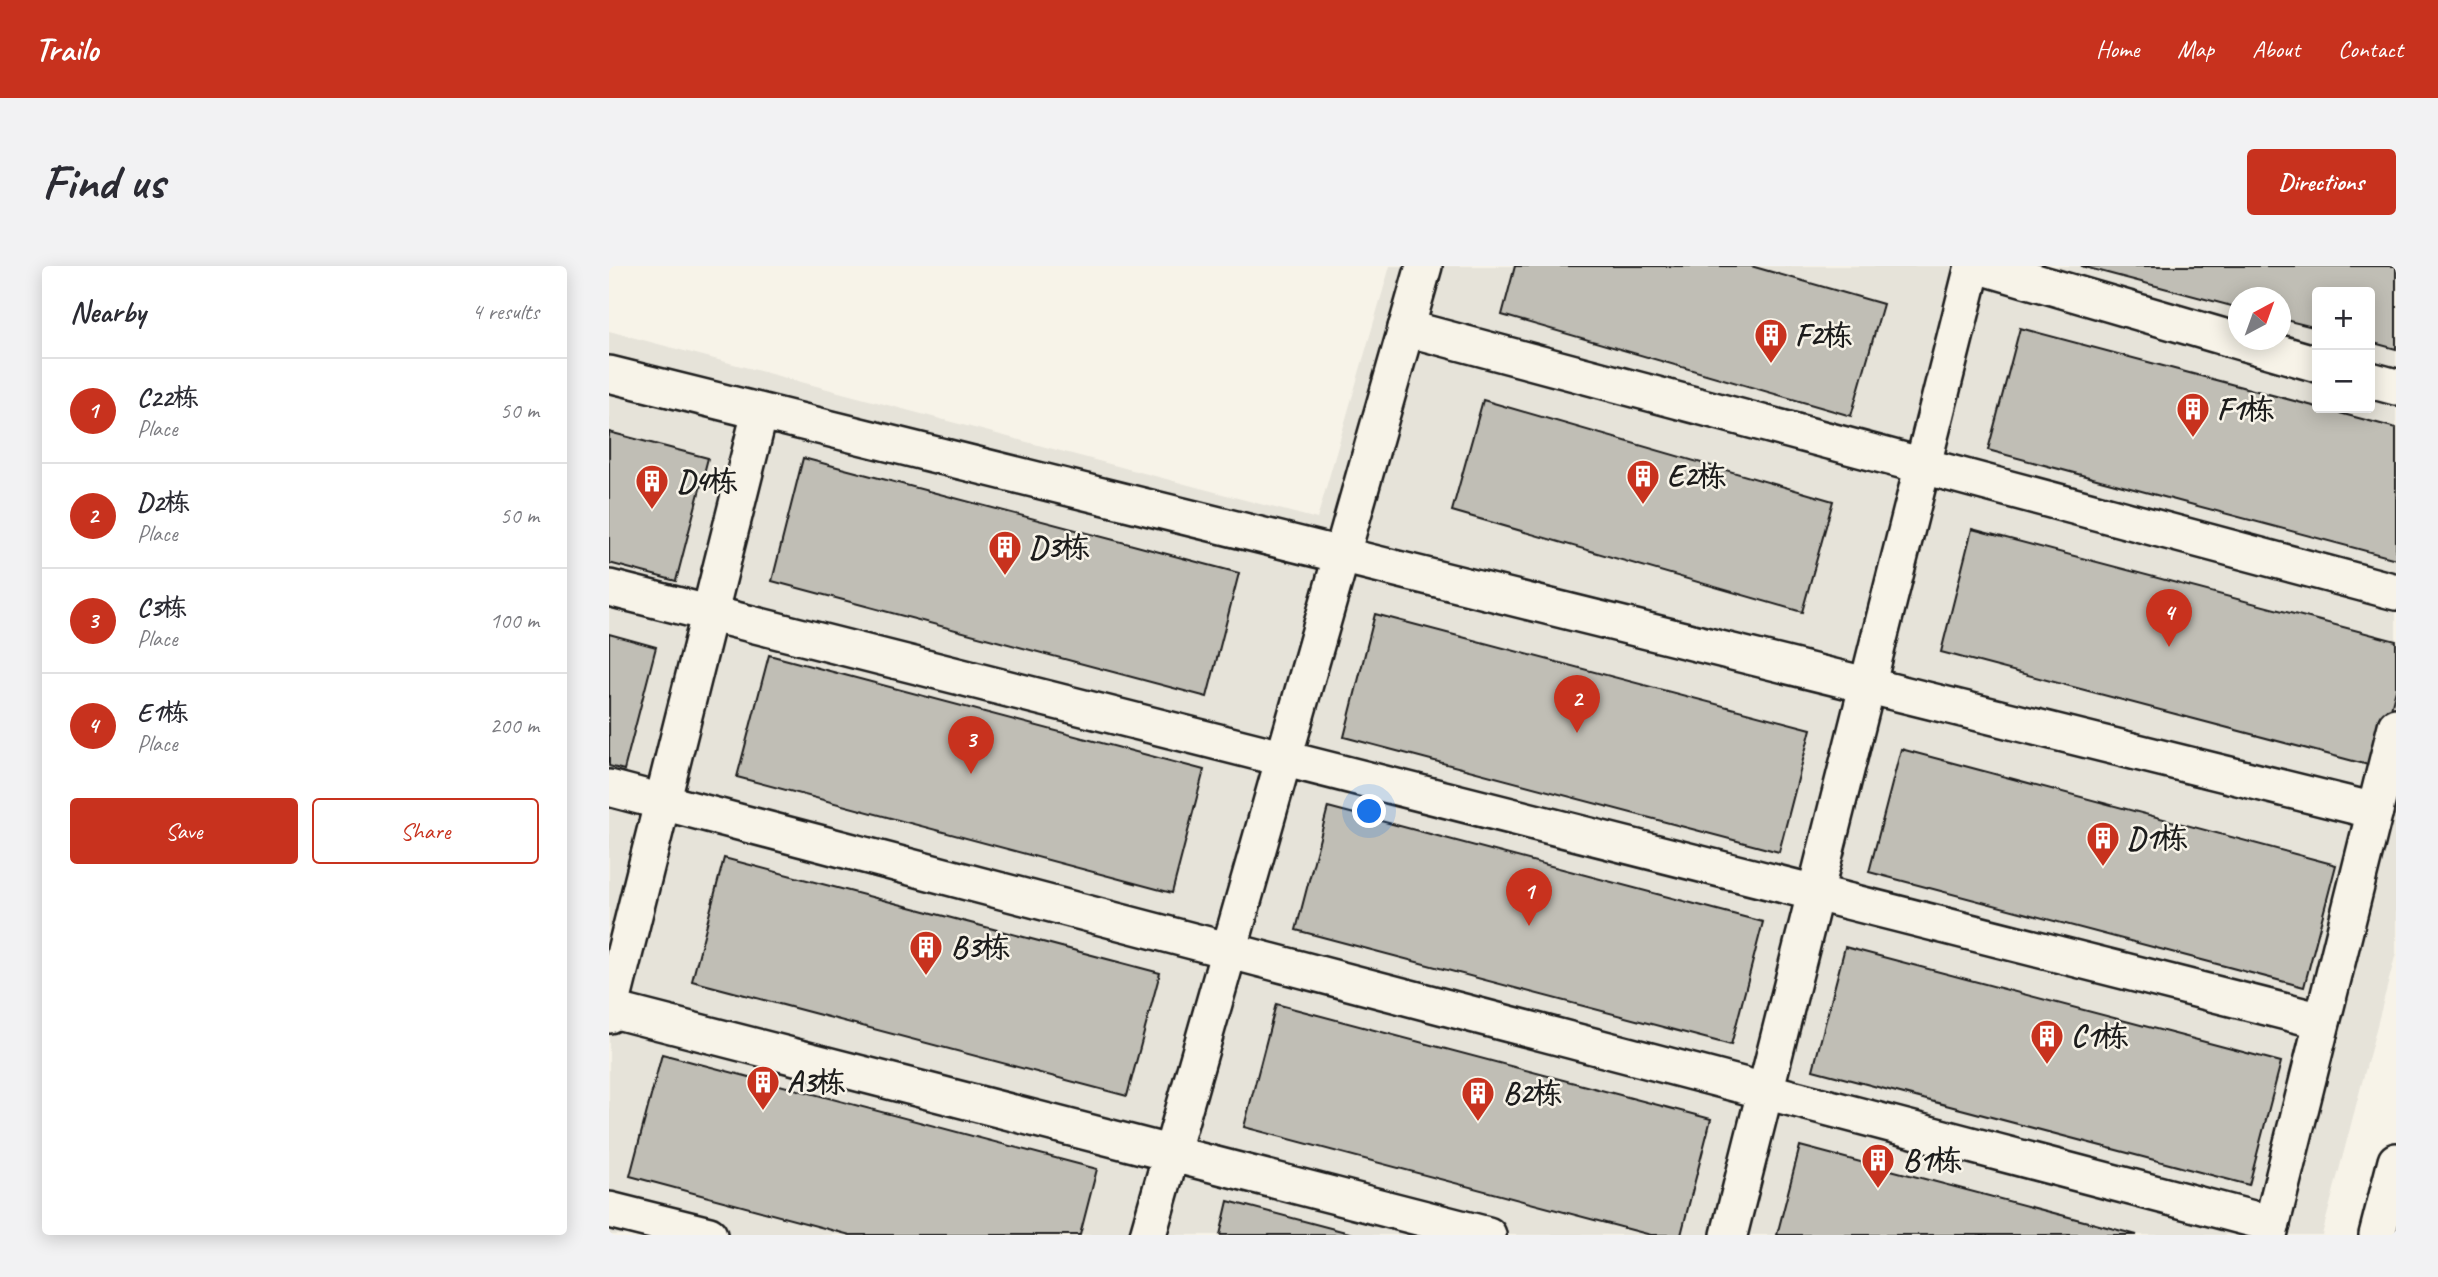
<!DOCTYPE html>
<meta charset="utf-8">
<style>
body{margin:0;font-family:Caveat,"LXGW WenKai TC",sans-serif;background:#f2f2f3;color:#2b2b33}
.controls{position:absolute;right:21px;top:21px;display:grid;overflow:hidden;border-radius:7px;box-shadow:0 4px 18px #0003}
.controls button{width:63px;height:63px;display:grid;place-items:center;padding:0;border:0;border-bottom:2px solid #e1e1e2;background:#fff;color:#2b2b33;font:35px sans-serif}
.compass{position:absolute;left:1619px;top:21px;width:63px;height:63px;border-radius:50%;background:#fff;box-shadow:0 4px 18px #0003;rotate:41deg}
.you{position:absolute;left:761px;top:546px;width:24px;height:24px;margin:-18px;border:5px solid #fff;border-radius:50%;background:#1a73e8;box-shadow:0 0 0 10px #1a73e833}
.badge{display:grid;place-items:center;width:46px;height:46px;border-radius:50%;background:#c8321e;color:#fff;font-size:23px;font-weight:700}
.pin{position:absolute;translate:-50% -58px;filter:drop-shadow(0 2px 4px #0008)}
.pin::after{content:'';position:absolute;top:37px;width:24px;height:21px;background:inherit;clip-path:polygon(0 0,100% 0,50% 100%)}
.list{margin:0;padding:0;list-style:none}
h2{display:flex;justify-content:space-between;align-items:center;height:91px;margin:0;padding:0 28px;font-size:30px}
h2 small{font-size:23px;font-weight:400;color:#7c7c81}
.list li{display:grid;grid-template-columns:46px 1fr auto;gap:21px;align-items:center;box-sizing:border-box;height:105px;padding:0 28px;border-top:2px solid #e1e1e2}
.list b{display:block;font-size:26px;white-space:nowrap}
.list p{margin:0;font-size:23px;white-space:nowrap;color:#7c7c81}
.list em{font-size:23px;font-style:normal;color:#7c7c81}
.actions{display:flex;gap:14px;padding:21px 28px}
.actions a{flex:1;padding:16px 0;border:2px solid #c8321e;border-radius:7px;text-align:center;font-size:24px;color:#c8321e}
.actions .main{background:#c8321e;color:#fff}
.map{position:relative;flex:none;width:1787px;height:969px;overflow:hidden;border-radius:7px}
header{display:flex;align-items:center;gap:42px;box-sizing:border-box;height:98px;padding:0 35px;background:#c8321e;color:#fff}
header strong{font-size:33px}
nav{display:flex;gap:38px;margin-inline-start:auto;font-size:24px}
.intro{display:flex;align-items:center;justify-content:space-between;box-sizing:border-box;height:168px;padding:0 42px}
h1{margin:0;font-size:49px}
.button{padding:18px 32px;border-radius:7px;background:#c8321e;color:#fff;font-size:24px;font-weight:700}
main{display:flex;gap:42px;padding:0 42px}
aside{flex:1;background:#fff;border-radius:7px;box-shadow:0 4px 18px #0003}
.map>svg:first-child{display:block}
.built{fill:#e6e3d9;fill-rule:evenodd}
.building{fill:#c0beb5;stroke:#1c1c1c;stroke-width:2}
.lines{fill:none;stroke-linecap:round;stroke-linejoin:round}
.minor-casing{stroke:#1c1c1c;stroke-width:40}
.minor{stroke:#f7f3e8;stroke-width:35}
.labels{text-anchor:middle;stroke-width:5;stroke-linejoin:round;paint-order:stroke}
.poi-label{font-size:30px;font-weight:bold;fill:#1c1c1c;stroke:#f7f3e8;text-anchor:start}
</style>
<header>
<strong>Trailo</strong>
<nav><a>Home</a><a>Map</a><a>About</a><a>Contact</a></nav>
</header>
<div class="intro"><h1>Find us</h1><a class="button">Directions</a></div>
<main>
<aside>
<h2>Nearby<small>4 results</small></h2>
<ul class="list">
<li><span class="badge">1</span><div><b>C22栋</b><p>Place</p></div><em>50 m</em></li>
<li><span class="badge">2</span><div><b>D2栋</b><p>Place</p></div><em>50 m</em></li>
<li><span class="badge">3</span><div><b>C3栋</b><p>Place</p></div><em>100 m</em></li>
<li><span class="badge">4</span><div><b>E1栋</b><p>Place</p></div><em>200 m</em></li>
</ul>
<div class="actions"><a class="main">Save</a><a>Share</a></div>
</aside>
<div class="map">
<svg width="1787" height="969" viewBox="0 0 1787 969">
<rect width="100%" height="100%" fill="#f7f3e8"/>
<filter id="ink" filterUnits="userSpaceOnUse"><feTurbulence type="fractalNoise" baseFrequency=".0143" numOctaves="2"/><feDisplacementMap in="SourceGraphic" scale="14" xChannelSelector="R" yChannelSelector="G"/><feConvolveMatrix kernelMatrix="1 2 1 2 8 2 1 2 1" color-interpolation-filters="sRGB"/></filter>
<g filter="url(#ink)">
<!-- built -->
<path class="built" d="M781,0H1787V687L1713,969H0V65L708,253ZM1708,26H1761V142H1708ZM1630,32H1672V74H1630Z"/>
<!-- building -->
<g class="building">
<polygon points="906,0 1142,0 1274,38 1242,150 893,49"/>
<polygon points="1472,0 1787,0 1787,83 1761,76 1761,26 1708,26 1708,62 1672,53 1672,32 1630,32 1630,42"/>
<polygon points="1411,62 1787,162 1787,293 1379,184"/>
<polygon points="874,134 1224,235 1193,346 843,245"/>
<polygon points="0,166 99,192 67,315 0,297"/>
<polygon points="194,192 630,307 598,431 163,315"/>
<polygon points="1363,263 1787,375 1787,423 1767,501 1332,386"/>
<polygon points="766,348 1202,463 1170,586 735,471"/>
<polygon points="0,368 47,381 15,504 0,500"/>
<polygon points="160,389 595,504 563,627 128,511"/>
<polygon points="1292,483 1727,599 1695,721 1260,606"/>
<polygon points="719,541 1154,656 1122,779 687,664"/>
<polygon points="115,592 551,707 518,830 83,715"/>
<polygon points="1236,681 1672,796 1640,919 1204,804"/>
<polygon points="667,738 1102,853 1072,969 1042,969 635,861"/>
<polygon points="53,788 488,903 471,969 241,969 21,910"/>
<polygon points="1191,880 1528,969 1168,969"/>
<polygon points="619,935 748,969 611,969"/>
</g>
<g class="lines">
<defs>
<g id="minor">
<polyline points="1371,0 1708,98"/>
<polyline points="797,62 1787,326"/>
<polyline points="0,108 1766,545"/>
<polyline points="1761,114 1787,121"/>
<polyline points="0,322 1713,755"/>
<polyline points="0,522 1663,958"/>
<polyline points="0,743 879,969"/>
<polyline points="0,749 151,146"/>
<polyline points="0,944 100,969"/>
<polyline points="539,969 815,0"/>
<polyline points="1120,969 1364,0"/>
<polyline points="1660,969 1787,460"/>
<polyline points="1768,969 1787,895"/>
</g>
</defs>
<!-- minor casing -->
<use href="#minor" class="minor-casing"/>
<!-- minor -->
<use href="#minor" class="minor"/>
</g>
</g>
<!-- icons -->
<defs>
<symbol id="building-pin" viewBox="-11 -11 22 30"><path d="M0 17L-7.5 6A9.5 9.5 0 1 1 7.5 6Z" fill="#c8321e" stroke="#f7f3e8"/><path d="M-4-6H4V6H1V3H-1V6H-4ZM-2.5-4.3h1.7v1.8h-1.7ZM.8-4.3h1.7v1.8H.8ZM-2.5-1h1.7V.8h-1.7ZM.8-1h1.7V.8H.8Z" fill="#fff"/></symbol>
</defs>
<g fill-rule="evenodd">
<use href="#building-pin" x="1143" y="50" width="38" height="52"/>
<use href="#building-pin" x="1565" y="124" width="38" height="52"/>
<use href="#building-pin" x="1015" y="191" width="38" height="52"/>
<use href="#building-pin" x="24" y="196" width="38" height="52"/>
<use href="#building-pin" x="377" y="262" width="38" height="52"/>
<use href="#building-pin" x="1475" y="553" width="38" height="52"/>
<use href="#building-pin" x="298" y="662" width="38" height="52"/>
<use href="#building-pin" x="1419" y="751" width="38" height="52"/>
<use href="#building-pin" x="135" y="797" width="38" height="52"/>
<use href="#building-pin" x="850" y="808" width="38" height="52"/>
<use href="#building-pin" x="1250" y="875" width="38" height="52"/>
</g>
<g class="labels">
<!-- poi labels -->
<g class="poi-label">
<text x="1186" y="79">F2栋</text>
<text x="1608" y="153">F1栋</text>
<text x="1058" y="220">E2栋</text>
<text x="68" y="225">D4栋</text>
<text x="420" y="291">D3栋</text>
<text x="1518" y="582">D1栋</text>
<text x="342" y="691">B3栋</text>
<text x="1462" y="780">C1栋</text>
<text x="178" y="826">A3栋</text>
<text x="894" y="837">B2栋</text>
<text x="1294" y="904">B1栋</text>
</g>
</g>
</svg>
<div class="controls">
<button>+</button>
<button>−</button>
</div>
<svg class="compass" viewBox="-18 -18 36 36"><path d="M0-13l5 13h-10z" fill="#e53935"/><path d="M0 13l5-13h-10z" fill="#7c7c81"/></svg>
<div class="you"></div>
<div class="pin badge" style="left:920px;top:660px">1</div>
<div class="pin badge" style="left:968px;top:467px">2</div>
<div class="pin badge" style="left:362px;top:508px">3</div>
<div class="pin badge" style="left:1560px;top:381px">4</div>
</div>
</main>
